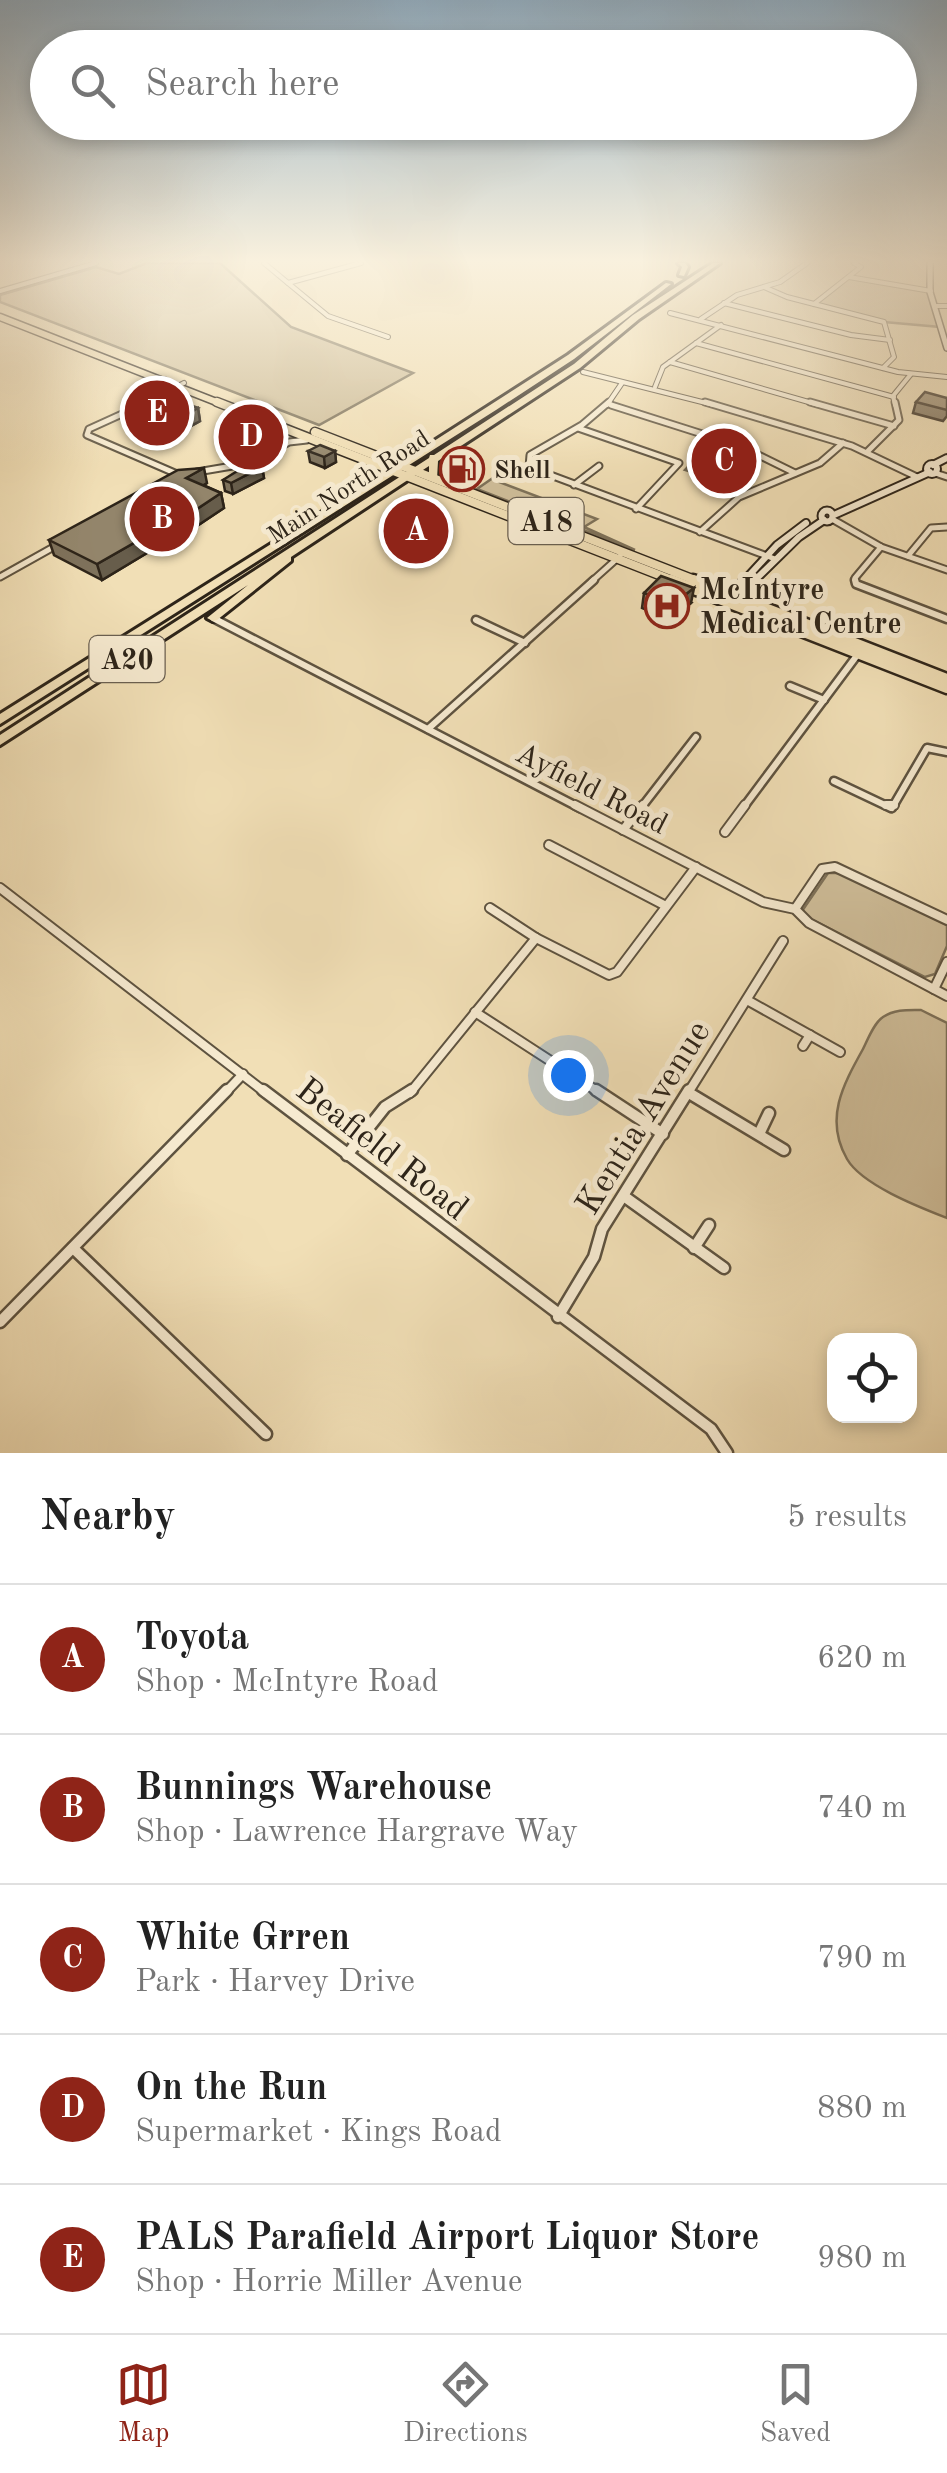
<!DOCTYPE html>
<meta charset="utf-8">
<style>
body{margin:0;font-family:"Old Standard TT",serif;background:#f6f6f6;color:#222}
.controls{position:absolute;right:30px;bottom:30px;display:grid;overflow:hidden;border-radius:20px;box-shadow:0 5px 15px #0003}
.controls button{width:90px;height:90px;display:grid;place-items:center;padding:0;border:0;border-bottom:2px solid #e0e0e0;background:#fff;color:#222;font:50px sans-serif}
.you{position:absolute;left:568px;top:1075px;width:35px;height:35px;margin:-25px;border:8px solid #fff;border-radius:50%;background:#1a73e8;box-shadow:0 0 0 15px #1a73e833}
.badge{display:grid;place-items:center;width:65px;height:65px;border-radius:50%;background:#8f2418;color:#fff;font-size:32px;font-weight:700}
.pin{position:absolute;translate:-50% -50%;border:5px solid #fff;box-shadow:0 2px 10px #0006}
.list{margin:0;padding:0;list-style:none}
h2{display:flex;justify-content:space-between;align-items:center;height:130px;margin:0;padding:0 40px;font-size:42px}
h2 small{font-size:32px;font-weight:400;color:#767676}
.list li{display:grid;grid-template-columns:65px 1fr auto;gap:30px;align-items:center;box-sizing:border-box;height:150px;padding:0 40px;border-top:2px solid #e0e0e0}
.list b{display:block;font-size:38px;white-space:nowrap}
.list p{margin:0;font-size:32px;white-space:nowrap;color:#767676}
.list em{font-size:32px;font-style:normal;color:#767676}
.icon{flex:none;width:55px;height:55px;fill:none;stroke:currentColor;stroke-width:2;stroke-linecap:round;stroke-linejoin:round}
.map{position:relative;flex:none;width:947px;height:1453px;overflow:hidden}
.search{position:absolute;background:#fff;box-shadow:0 5px 15px #0003;left:30px;right:30px;top:30px;height:110px;display:flex;align-items:center;gap:25px;box-sizing:border-box;padding:0 35px;border-radius:55px;color:#767676;font-size:38px}
.sheet{height:880px;background:#fff}
nav{display:flex;justify-content:space-around;align-items:center;box-sizing:border-box;height:140px;border-top:2px solid #e0e0e0;background:#fff;font-size:28px;color:#767676}
nav a{display:grid;justify-items:center;gap:5px}
nav .on{color:#8f2418}
.map>svg:first-child{display:block}
.green{fill:#d0bf9b;stroke:#7e725a;stroke-width:2.5}
.lines{fill:none;stroke-linecap:round;stroke-linejoin:round}
.street-far4-casing{stroke:#5e5340;stroke-width:6}
.street-far3-casing{stroke:#5e5340;stroke-width:9}
.street-far2-casing{stroke:#5e5340;stroke-width:11}
.street-far1-casing{stroke:#5e5340;stroke-width:12}
.street-casing{stroke:#5e5340;stroke-width:15}
.secondary-far2-casing{stroke:#2d2419;stroke-width:8}
.secondary-far1-casing{stroke:#2d2419;stroke-width:10}
.secondary-casing{stroke:#2d2419;stroke-width:14}
.primary-far2-casing{stroke:#2d2419;stroke-width:9}
.primary-far1-casing{stroke:#2d2419;stroke-width:11}
.primary-casing{stroke:#2d2419;stroke-width:15}
.highway-casing{stroke:#2d2419;stroke-width:6}
.street-far4{stroke:#f6ead0;stroke-width:4}
.street-far3{stroke:#f6ead0;stroke-width:5}
.street-far2{stroke:#f6ead0;stroke-width:6}
.street-far1{stroke:#f6ead0;stroke-width:8}
.street{stroke:#f6ead0;stroke-width:10}
.secondary-far2{stroke:#f6ead0;stroke-width:5}
.secondary-far1{stroke:#f6ead0;stroke-width:6}
.secondary{stroke:#f6ead0;stroke-width:9}
.primary-far2{stroke:#f1dfb6;stroke-width:6}
.primary-far1{stroke:#f1dfb6;stroke-width:8}
.primary{stroke:#f1dfb6;stroke-width:10}
.highway{fill:#f1dfb6;fill-rule:evenodd}
.wall{fill:#7e725c;stroke:#2d2419;stroke-width:2.5}
.shaded-wall{fill:#675d4b;stroke:#2d2419;stroke-width:2.5}
.building{fill:#93856b;stroke:#2d2419;stroke-width:2.5}
.labels{text-anchor:middle;stroke-width:10;stroke-linejoin:round;paint-order:stroke}
.far-poi-label{font-size:25px;font-weight:bold;fill:#2d2419;stroke:#f6ead0;text-anchor:start}
.far-street-label{font-size:25px;fill:#2d2419;stroke:#f6ead0}
.shield{fill:#f6ead0;stroke:#695f50;stroke-width:2.5}
.shield-label{font-size:28px;font-weight:bold;fill:#2d2419}
.poi-label{font-size:30px;font-weight:bold;fill:#2d2419;stroke:#f6ead0;text-anchor:start}
.street-label{font-size:30px;fill:#2d2419;stroke:#f6ead0}
.near-street-label{font-size:35px;fill:#2d2419;stroke:#f6ead0}
</style>
<div class="map">
<svg width="947" height="1453" viewBox="0 0 947 1453">
<rect width="100%" height="100%" fill="#f1dfb6"/>
<filter id="stains"><feTurbulence type="fractalNoise" baseFrequency=".002" numOctaves="4"/><feColorMatrix values="0 0 0 0 .2 0 0 0 0 .09 0 0 0 0 .02 0 0 0 .5 -.17"/></filter>
<radialGradient id="worn" r=".72"><stop offset=".6" stop-color="#630" stop-opacity="0"/><stop offset="1" stop-color="#630" stop-opacity=".3"/></radialGradient>
<!-- green -->
<g class="green">
<polygon points="147,263 220,263 291,327 413,373 319,425 0,302 0,295 96,267 119,274"/>
<polygon points="849,277 932,291 941,327 884,322 814,304"/>
<polygon points="713,441 762,459 720,481 685,470"/>
<polygon points="500,473 506,477 499,482 597,519 584,527 635,550 477,489"/>
<polygon points="828,873 841,873 947,925 947,946 935,974 925,977 807,917 802,911"/>
<path d="M921,1010L947,1023V1218C919,1207 862,1185 847,1159C824,1119 843,1085 863,1049C868,1039 874,1023 883,1017C895,1009 908,1010 921,1010Z"/>
</g>
<g class="lines">
<defs>
<g id="street-far4">
<polyline points="264,263 288,283 361,263"/>
<polyline points="849,277 931,291"/>
<polyline points="288,283 328,316 388,337"/>
<polyline points="764,287 787,297 884,322 894,357 883,368"/>
<polyline points="0,291 96,263"/>
<polyline points="724,303 851,335 890,340"/>
<polyline points="814,304 861,267 854,263"/>
<polyline points="935,306 947,306"/>
<polyline points="670,313 898,372 947,377"/>
<polyline points="701,319 737,295 780,282 807,263"/>
<polyline points="696,343 894,397"/>
<polyline points="670,362 819,405"/>
<polyline points="583,372 714,405"/>
<polyline points="655,387 663,367 721,325"/>
<polyline points="156,398 184,383"/>
<polyline points="607,405 622,383"/>
<polyline points="895,405 893,396 911,374"/>
</g>
<g id="street-far3">
<polyline points="609,402 582,425 530,455 529,467 775,559"/>
<polyline points="705,402 852,446 917,477"/>
<polyline points="810,402 894,426"/>
<polyline points="144,404 89,429 87,435 177,474"/>
<polyline points="611,405 740,446 795,473"/>
<polyline points="578,428 679,463 636,509"/>
<polyline points="868,451 899,420 895,402"/>
<polyline points="197,472 250,463 289,442 307,440"/>
<polyline points="935,473 947,477"/>
<polyline points="574,485 599,466"/>
<polyline points="832,519 881,547 947,570"/>
<polyline points="700,532 739,497 820,463 843,443"/>
<polyline points="908,556 931,528 947,527"/>
<polyline points="0,577 59,544"/>
<polyline points="591,582 620,556"/>
<polyline points="856,582 855,578 881,547"/>
</g>
<g id="street-far2">
<polyline points="855,580 856,584 947,619"/>
<polyline points="213,618 580,808"/>
<polyline points="476,620 525,643"/>
<polyline points="790,686 824,700"/>
<polyline points="428,729 594,580"/>
<polyline points="834,781 891,808"/>
<polyline points="641,808 696,737"/>
<polyline points="743,808 858,654"/>
<polyline points="892,808 927,748 947,752"/>
</g>
<g id="street-far1">
<polyline points="575,805 763,902 795,909 809,923 947,996"/>
<polyline points="886,805 894,805"/>
<polyline points="623,830 643,805"/>
<polyline points="725,832 745,805"/>
<polyline points="549,845 666,906"/>
<polyline points="0,888 266,1093"/>
<polyline points="490,908 536,938 609,975 617,972 696,867"/>
<polyline points="795,909 822,869 835,867 947,920"/>
<polyline points="934,989 947,962"/>
<polyline points="747,1000 840,1052"/>
<polyline points="475,1012 600,1093"/>
<polyline points="803,1046 810,1035"/>
<polyline points="225,1093 243,1074"/>
<polyline points="410,1093 536,938"/>
<polyline points="688,1093 783,941"/>
</g>
<g id="street">
<polyline points="263,1090 711,1429 727,1453"/>
<polyline points="596,1090 663,1134"/>
<polyline points="689,1093 784,1150"/>
<polyline points="759,1134 769,1113"/>
<polyline points="347,1155 385,1107 412,1090"/>
<polyline points="625,1197 724,1268"/>
<polyline points="73,1248 266,1434"/>
<polyline points="694,1248 709,1225"/>
<polyline points="558,1317 594,1257 602,1229 689,1090"/>
<polyline points="0,1322 227,1090"/>
</g>
<polyline id="secondary-far2" points="930,263 930,292 947,348"/>
<g id="secondary-far1">
<circle cx="932" cy="469" r="5"/>
<polyline points="933,465 947,458"/>
<circle cx="827" cy="516" r="5.5"/>
<polyline points="834,515 930,472"/>
<polyline points="743,582 777,545 806,523"/>
<polyline points="753,582 799,537 824,520"/>
</g>
<g id="secondary">
<polyline points="736,595 745,580"/>
<polyline points="733,598 755,580"/>
</g>
<g id="primary-far2">
<polyline points="0,317 224,405"/>
<polyline points="148,399 165,381"/>
</g>
<g id="primary-far1">
<polyline points="217,402 677,582"/>
<polyline points="315,432 700,582"/>
</g>
<g id="primary">
<polyline points="671,580 947,688"/>
<polyline points="693,580 947,679"/>
</g>
<g id="highway">
<polygon points="678,263 685,263 688,267 684,276 679,275 682,267"/>
<polygon points="713,263 720,263 639,319 580,368 438,461 437,479 434,480 429,477 429,466 291,557 291,561 217,620 213,621 207,618 248,585 0,745 0,735 429,458 430,455 434,455 574,364 633,315"/>
<polygon points="666,283 671,284 574,359 496,410 0,724 0,714 354,492 353,490 372,461 375,460 380,463 367,484 568,355"/>
</g>
</defs>
<!-- street-far4 casing -->
<use href="#street-far4" class="street-far4-casing"/>
<!-- street-far3 casing -->
<use href="#street-far3" class="street-far3-casing"/>
<!-- street-far2 casing -->
<use href="#street-far2" class="street-far2-casing"/>
<!-- street-far1 casing -->
<use href="#street-far1" class="street-far1-casing"/>
<!-- street casing -->
<use href="#street" class="street-casing"/>
<!-- secondary-far2 casing -->
<use href="#secondary-far2" class="secondary-far2-casing"/>
<!-- secondary-far1 casing -->
<use href="#secondary-far1" class="secondary-far1-casing"/>
<!-- secondary casing -->
<use href="#secondary" class="secondary-casing"/>
<!-- primary-far2 casing -->
<use href="#primary-far2" class="primary-far2-casing"/>
<!-- primary-far1 casing -->
<use href="#primary-far1" class="primary-far1-casing"/>
<!-- primary casing -->
<use href="#primary" class="primary-casing"/>
<!-- highway casing -->
<use href="#highway" class="highway-casing"/>
<!-- street-far4 -->
<use href="#street-far4" class="street-far4"/>
<!-- street-far3 -->
<use href="#street-far3" class="street-far3"/>
<!-- street-far2 -->
<use href="#street-far2" class="street-far2"/>
<!-- street-far1 -->
<use href="#street-far1" class="street-far1"/>
<!-- street -->
<use href="#street" class="street"/>
<!-- secondary-far2 -->
<use href="#secondary-far2" class="secondary-far2"/>
<!-- secondary-far1 -->
<use href="#secondary-far1" class="secondary-far1"/>
<!-- secondary -->
<use href="#secondary" class="secondary"/>
<!-- primary-far2 -->
<use href="#primary-far2" class="primary-far2"/>
<!-- primary-far1 -->
<use href="#primary-far1" class="primary-far1"/>
<!-- primary -->
<use href="#primary" class="primary"/>
<!-- highway -->
<use href="#highway" class="highway"/>
</g>
<!-- wall -->
<g class="wall">
<polygon points="947,398 947,416 943,421 913,413 916,402"/>
<polygon points="137,403 198,408 200,421 178,433 140,416"/>
<polygon points="308,451 335,451 336,462 325,468 310,462"/>
<polygon points="262,467 264,478 233,494 225,491 223,480"/>
<polygon points="207,483 203,485 221,493 224,508 176,540 172,538 102,580 54,555 49,540"/>
<polygon points="644,593 691,603 670,620 642,608"/>
</g>
<!-- shaded-wall -->
<g class="shaded-wall">
<polygon points="198,408 200,421 178,433 176,420"/>
<polygon points="335,451 336,462 325,468 324,457"/>
<polygon points="262,467 264,478 233,494 231,483"/>
<polygon points="204,468 207,483 190,493 186,478"/>
<polygon points="221,493 224,508 176,540 173,525"/>
<polygon points="169,523 172,538 102,580 97,564"/>
<polygon points="694,588 691,603 670,620 673,604"/>
</g>
<!-- building -->
<g class="building">
<polygon points="925,392 947,398 947,410 916,402"/>
<polygon points="159,393 198,408 176,420 137,403"/>
<polygon points="320,445 335,451 324,457 308,451"/>
<polygon points="250,463 262,467 231,483 223,480"/>
<polygon points="204,468 186,478 221,493 173,525 169,523 97,564 49,540 178,470"/>
<polygon points="661,576 694,588 673,604 644,593"/>
</g>
<!-- sky -->
<linearGradient id="sky" x2="0" y2="1"><stop stop-color="#91acbf"/><stop offset="0.56" stop-color="#f9f1de"/><stop offset="1" stop-color="#f9f1de" stop-opacity="0"/></linearGradient>
<rect width="947" height="466" fill="url(#sky)"/>
<!-- icons -->
<defs>
<symbol id="fuel-ring" viewBox="-11 -11 22 22"><circle r="9.5" fill="#f6ead0" stroke="#8f2418" stroke-width="1.5"/><path d="M-5.5-6h7V0h2V4h1.3V-2.5L3-4.5l.8-.8L6-3V5H2.5V1h-1V6h-7ZM-4.2-4.7v3.2H.2V-4.7Z" fill="#8f2418"/></symbol>
<symbol id="hospital-ring" viewBox="-11 -11 22 22"><circle r="9.5" fill="#f6ead0" stroke="#8f2418" stroke-width="1.5"/><path d="M-5-5h3v3.5h4V-5h3V5h-3V1.5h-4V5h-3Z" fill="#8f2418"/></symbol>
</defs>
<g fill-rule="evenodd">
<use href="#fuel-ring" x="437" y="444" width="50" height="50"/>
<use href="#hospital-ring" x="642" y="581" width="50" height="50"/>
</g>
<g class="labels">
<!-- far-poi labels -->
<g class="far-poi-label">
<text x="494" y="478">Shell</text>
</g>
<!-- far-street labels -->
<g class="far-street-label">
<text transform="translate(348 486) rotate(-33)" y="9">Main North Road</text>
</g>
<!-- shield labels -->
<g class="shield">
<rect x="508.5" y="498" width="75" height="46" rx="8"/>
<rect x="89.5" y="636" width="75" height="46" rx="8"/>
</g>
<g class="shield-label">
<text x="546" y="531">A18</text>
<text x="127" y="669">A20</text>
</g>
<!-- poi labels -->
<g class="poi-label">
<text x="700" y="599">McIntyre<tspan x="700" dy="34">Medical Centre</tspan></text>
</g>
<!-- street labels -->
<g class="street-label">
<text transform="translate(592 788) rotate(27)" y="10">Ayfield Road</text>
</g>
<!-- near-street labels -->
<g class="near-street-label">
<text transform="translate(642 1117) rotate(-58)" y="12">Kentia Avenue</text>
<text transform="translate(383 1148) rotate(38)" y="12">Beafield Road</text>
</g>
</g>
<rect width="100%" height="100%" filter="url(#stains)"/>
<rect width="100%" height="100%" fill="url(#worn)"/>
</svg>
<div class="controls">
<button><svg class="icon" aria-label="locate" viewBox="0 0 24 24"><circle cx="12" cy="12" r="6"/><path d="M12 2v4M12 18v4M2 12h4M18 12h4"/></svg></button>
</div>
<div class="you"></div>
<div class="pin badge" style="left:416px;top:531px">A</div>
<div class="pin badge" style="left:162px;top:519px">B</div>
<div class="pin badge" style="left:724px;top:461px">C</div>
<div class="pin badge" style="left:251px;top:437px">D</div>
<div class="pin badge" style="left:157px;top:413px">E</div>
<div class="search"><svg class="icon" aria-label="search" viewBox="0 0 24 24"><circle cx="10" cy="10" r="6"/><path d="M15 15l6 6"/></svg>Search here</div>
</div>
<section class="sheet">
<h2>Nearby<small>5 results</small></h2>
<ul class="list">
<li><span class="badge">A</span><div><b>Toyota</b><p>Shop · McIntyre Road</p></div><em>620 m</em></li>
<li><span class="badge">B</span><div><b>Bunnings Warehouse</b><p>Shop · Lawrence Hargrave Way</p></div><em>740 m</em></li>
<li><span class="badge">C</span><div><b>White Grren</b><p>Park · Harvey Drive</p></div><em>790 m</em></li>
<li><span class="badge">D</span><div><b>On the Run</b><p>Supermarket · Kings Road</p></div><em>880 m</em></li>
<li><span class="badge">E</span><div><b>PALS Parafield Airport Liquor Store</b><p>Shop · Horrie Miller Avenue</p></div><em>980 m</em></li>
</ul>
</section>
<nav>
<a class="on"><svg class="icon" aria-label="map" viewBox="0 0 24 24"><path d="M3 6l6-2 6 2 6-2v14l-6 2-6-2-6 2zM9 4v14M15 6v14"/></svg>Map</a>
<a><svg class="icon" aria-label="directions" viewBox="0 0 24 24"><path d="M12 3l9 9-9 9-9-9zM9 14v-3h6M13 9l2 2-2 2"/></svg>Directions</a>
<a><svg class="icon" aria-label="saved" viewBox="0 0 24 24"><path d="M7 4h10v16l-5-4-5 4z"/></svg>Saved</a>
</nav>
